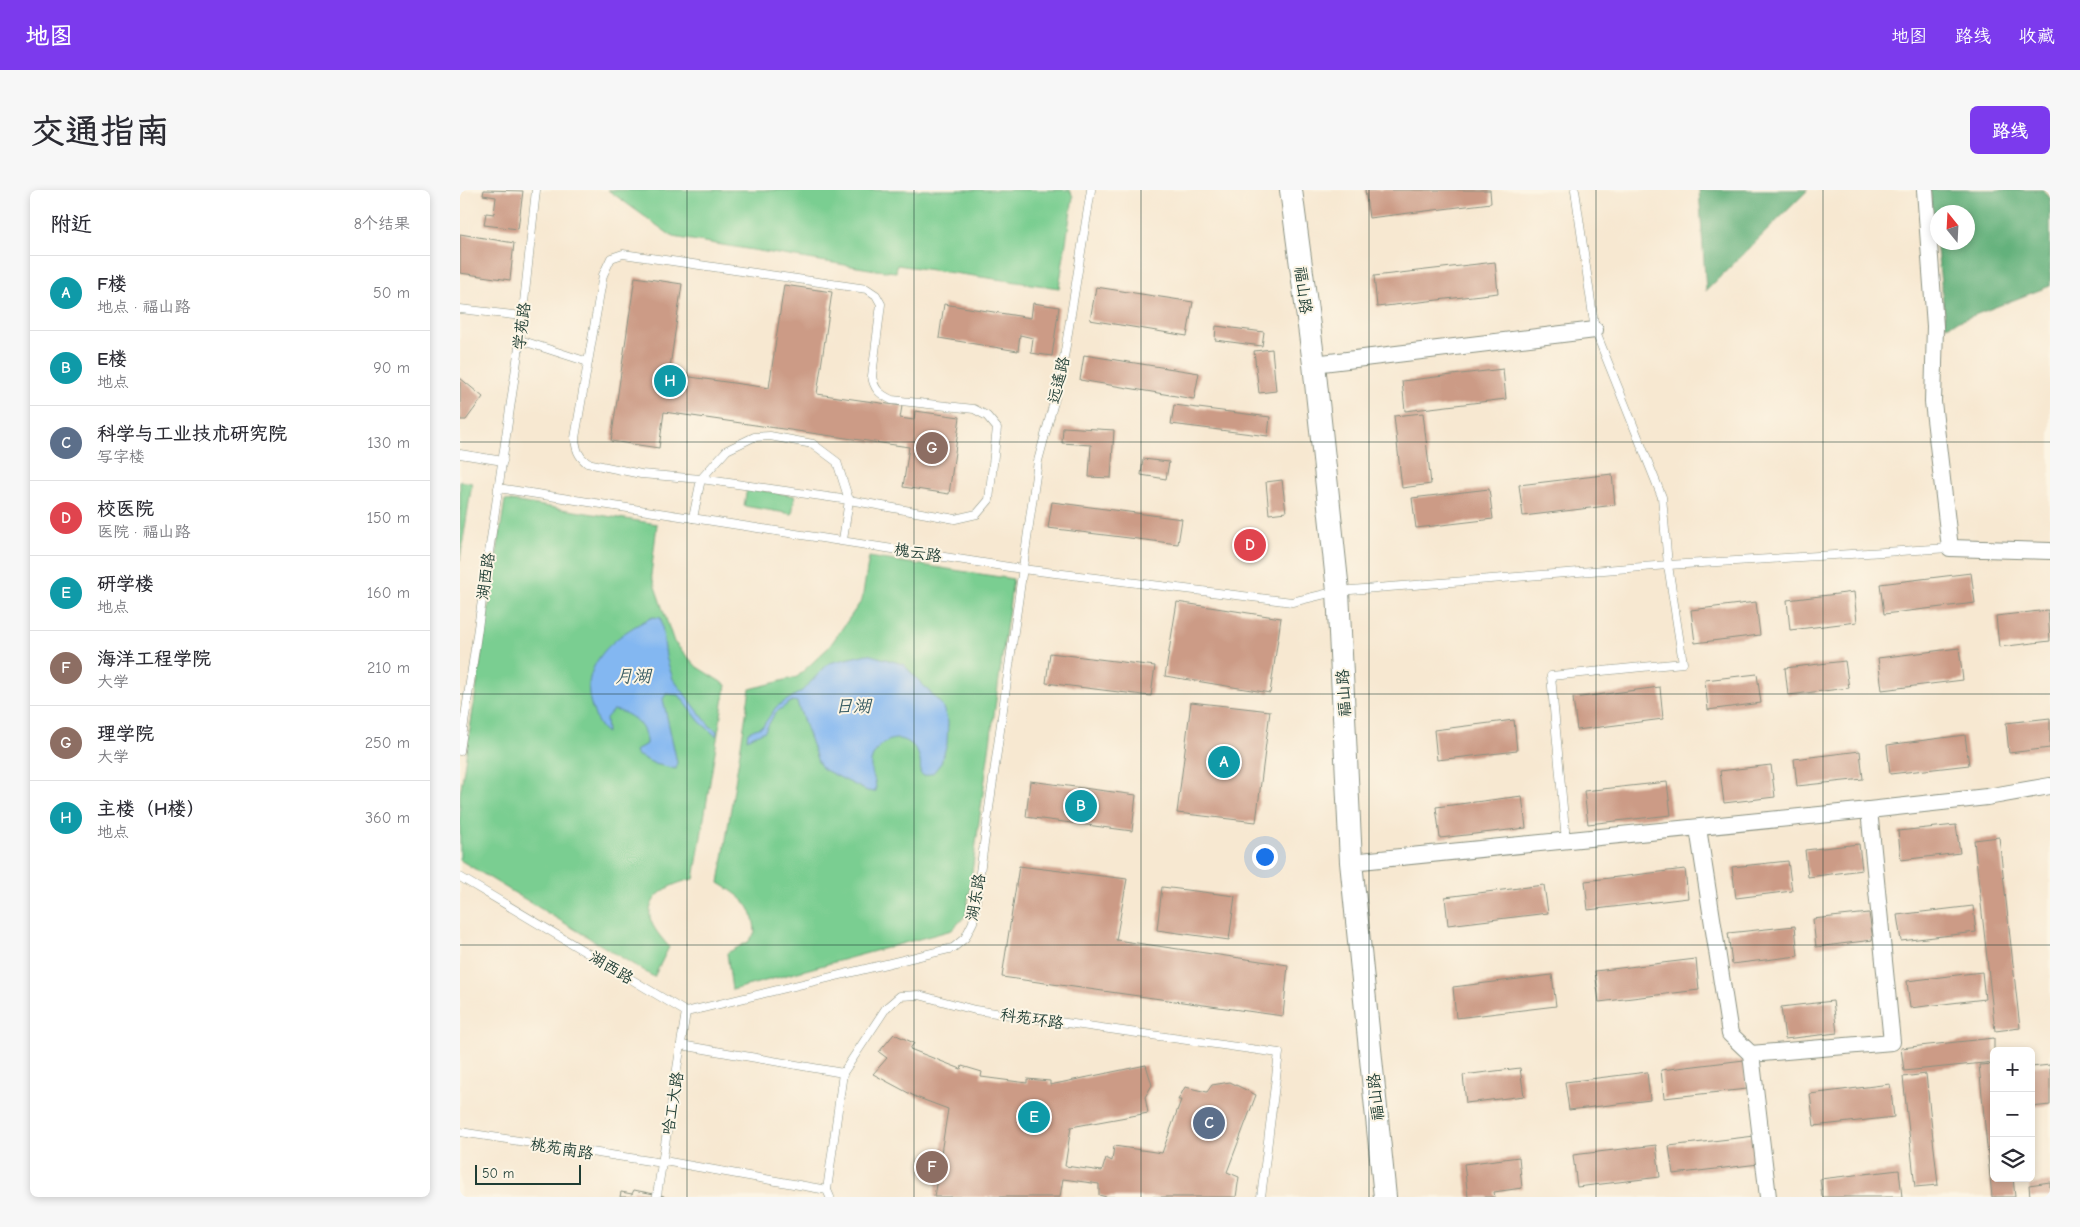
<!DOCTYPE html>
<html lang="zh">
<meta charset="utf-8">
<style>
body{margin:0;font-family:"Comic Neue","LXGW WenKai TC",sans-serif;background:#f7f7f7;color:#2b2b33}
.controls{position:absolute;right:15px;bottom:15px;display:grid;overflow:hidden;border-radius:8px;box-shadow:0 2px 8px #0003}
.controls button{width:45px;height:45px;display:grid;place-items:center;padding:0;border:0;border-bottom:1px solid #e1e1e2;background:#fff;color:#2b2b33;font:25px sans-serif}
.compass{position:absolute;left:1470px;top:15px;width:45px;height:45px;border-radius:50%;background:#fff;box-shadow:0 2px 8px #0003;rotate:342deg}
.scale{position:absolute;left:15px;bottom:12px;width:106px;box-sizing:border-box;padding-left:5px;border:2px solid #1f3d34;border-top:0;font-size:14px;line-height:18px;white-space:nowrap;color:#1f3d34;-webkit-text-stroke:4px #fcf5e5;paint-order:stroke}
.you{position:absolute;left:804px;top:666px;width:18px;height:18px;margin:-12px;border:4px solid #fff;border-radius:50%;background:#1a73e8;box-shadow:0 0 0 8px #1a73e833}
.badge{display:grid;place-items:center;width:32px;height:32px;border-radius:50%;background:#7c3aed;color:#fff;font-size:16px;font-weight:700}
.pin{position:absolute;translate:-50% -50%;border:2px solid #fff;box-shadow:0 1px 5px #0006}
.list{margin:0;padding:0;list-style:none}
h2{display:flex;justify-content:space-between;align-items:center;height:65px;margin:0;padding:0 20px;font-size:21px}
h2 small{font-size:16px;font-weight:400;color:#7c7c81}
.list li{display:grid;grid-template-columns:32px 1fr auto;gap:15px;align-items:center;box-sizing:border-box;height:75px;padding:0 20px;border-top:1px solid #e1e1e2}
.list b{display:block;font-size:19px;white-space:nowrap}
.list p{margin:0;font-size:16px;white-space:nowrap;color:#7c7c81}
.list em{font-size:16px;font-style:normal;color:#7c7c81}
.icon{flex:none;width:28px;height:28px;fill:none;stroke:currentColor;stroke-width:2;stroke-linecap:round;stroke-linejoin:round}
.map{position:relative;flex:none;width:1590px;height:1007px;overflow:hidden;border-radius:8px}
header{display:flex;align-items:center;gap:30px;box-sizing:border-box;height:70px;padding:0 25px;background:#7c3aed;color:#fff}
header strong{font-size:24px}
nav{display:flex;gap:28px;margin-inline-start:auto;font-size:18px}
.intro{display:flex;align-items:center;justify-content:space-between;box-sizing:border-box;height:120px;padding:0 30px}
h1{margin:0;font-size:35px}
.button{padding:12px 22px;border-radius:8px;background:#7c3aed;color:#fff;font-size:18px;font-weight:700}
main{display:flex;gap:30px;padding:0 30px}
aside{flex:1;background:#fff;border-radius:8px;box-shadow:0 2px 8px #0003}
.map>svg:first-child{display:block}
.green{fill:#7ace91;stroke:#4c8662}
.forest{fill:#63b17b;stroke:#417758;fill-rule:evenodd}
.water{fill:#83b7f1;stroke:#517a92}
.building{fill:#cc9b86}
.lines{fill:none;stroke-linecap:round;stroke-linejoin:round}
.lane-casing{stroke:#8b9282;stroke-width:9}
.street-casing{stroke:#8b9282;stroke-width:18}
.secondary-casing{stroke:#8b9282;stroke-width:24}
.lane{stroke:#fff;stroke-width:8}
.street{stroke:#fff;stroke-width:16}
.secondary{stroke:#fff;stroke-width:22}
.grid{fill:none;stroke:#1f3d34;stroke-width:1;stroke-opacity:0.55}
.labels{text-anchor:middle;stroke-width:4;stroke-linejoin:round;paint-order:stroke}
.street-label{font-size:16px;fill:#1f3d34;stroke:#fcf5e5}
.water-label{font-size:18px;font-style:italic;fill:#385c63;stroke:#fcf5e5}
</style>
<header>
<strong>地图</strong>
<nav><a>地图</a><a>路线</a><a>收藏</a></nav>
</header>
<div class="intro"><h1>交通指南</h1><a class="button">路线</a></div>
<main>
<aside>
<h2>附近<small>8个结果</small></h2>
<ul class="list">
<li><span class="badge" style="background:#0f9aa8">A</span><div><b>F楼</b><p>地点 · 福山路</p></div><em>50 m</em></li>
<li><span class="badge" style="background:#0f9aa8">B</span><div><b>E楼</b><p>地点</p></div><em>90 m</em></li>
<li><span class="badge" style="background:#5c6f8a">C</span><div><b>科学与工业技术研究院</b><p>写字楼</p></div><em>130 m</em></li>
<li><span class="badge" style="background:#e0444e">D</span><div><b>校医院</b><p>医院 · 福山路</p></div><em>150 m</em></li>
<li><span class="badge" style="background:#0f9aa8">E</span><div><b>研学楼</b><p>地点</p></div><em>160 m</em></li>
<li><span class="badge" style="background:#8d6e63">F</span><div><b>海洋工程学院</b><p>大学</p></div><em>210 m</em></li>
<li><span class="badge" style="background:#8d6e63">G</span><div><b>理学院</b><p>大学</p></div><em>250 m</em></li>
<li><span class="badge" style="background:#0f9aa8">H</span><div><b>主楼（H楼）</b><p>地点</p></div><em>360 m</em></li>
</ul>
</aside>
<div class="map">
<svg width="1590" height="1007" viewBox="0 0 1590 1007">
<rect width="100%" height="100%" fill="#fcf5e5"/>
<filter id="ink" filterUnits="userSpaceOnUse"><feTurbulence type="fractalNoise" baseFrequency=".02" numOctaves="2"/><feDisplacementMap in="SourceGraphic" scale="10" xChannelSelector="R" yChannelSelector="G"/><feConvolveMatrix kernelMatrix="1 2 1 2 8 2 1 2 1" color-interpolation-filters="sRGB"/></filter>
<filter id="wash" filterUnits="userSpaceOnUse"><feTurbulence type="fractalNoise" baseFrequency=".0096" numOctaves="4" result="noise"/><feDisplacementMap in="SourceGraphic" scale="20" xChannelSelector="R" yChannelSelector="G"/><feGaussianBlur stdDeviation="1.12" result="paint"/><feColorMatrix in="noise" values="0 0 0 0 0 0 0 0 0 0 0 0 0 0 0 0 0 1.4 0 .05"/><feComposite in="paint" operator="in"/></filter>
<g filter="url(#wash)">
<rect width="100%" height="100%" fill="#f7e8d1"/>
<!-- green -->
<g class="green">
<polygon points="148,0 610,0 613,7 599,98 437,75 436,82 416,80 213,47"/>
<polygon points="0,291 12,293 0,370"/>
<polygon points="287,298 335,306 332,324 284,316"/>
<path d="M45,310L197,334L191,385L214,452L237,477L266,495L234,689C216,692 187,703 190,727C192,738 202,748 209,757L194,787L0,670V605Z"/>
<path d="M409,367L553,389L506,725L492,740L272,800L267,763L288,752L295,743C294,715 282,707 259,693L290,499L337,487L369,457L402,410Z"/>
</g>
<!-- forest -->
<g class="forest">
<polygon points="1239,0 1348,0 1246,101"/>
<path d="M1470,0H1584L1590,8V96L1486,136ZM1478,22H1508V52H1478Z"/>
</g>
<!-- water -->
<g class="water">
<path d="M193,427L201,428L206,467L213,489L250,536L257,541L256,546L240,532L219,505L206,504L203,509L217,572L216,579L195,574L177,565L175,561L186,554C187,536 171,522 153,520L146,528L147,543C139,538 136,529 133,520C115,476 157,443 193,427Z"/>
<path d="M407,464L443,474L482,515L488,532L487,554L481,573L473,583L464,586L460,583C465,548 428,535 412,568C407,580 419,591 415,602L407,601L363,579L358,572L337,512L332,511L315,523L305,541L287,549L288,542L303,536L316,517L342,501L369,473Z"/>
</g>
<g id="blocks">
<!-- building -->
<g class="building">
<polygon points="24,0 63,1 58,39 24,35 26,23 34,24 36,7 23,5"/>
<polygon points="905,0 1030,0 1031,13 909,28"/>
<polygon points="0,44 54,53 50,90 0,83"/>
<polygon points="1035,72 1038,103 917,117 914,86"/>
<polygon points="175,87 222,94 209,184 309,198 324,95 372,102 357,204 442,216 440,228 454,230 455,221 500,227 489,304 443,297 449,257 204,222 199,258 151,251"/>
<polygon points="636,97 733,112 727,146 630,130"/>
<polygon points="573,113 599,117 592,166 571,163 573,148 560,145 558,161 479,148 484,114 571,128"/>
<polygon points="756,136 804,142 802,156 755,150"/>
<polygon points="812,159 816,201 799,203 794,161"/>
<polygon points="624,165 739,183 734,209 620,190"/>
<polygon points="1043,179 1046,209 945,221 942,191"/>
<polygon points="0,188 23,207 6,230 0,230"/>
<polygon points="714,215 810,227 808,246 711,234"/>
<polygon points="963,223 971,294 942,298 934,226"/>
<polygon points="603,237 654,240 651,288 629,287 631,255 602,253"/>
<polygon points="683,269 709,272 706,289 681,285"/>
<polygon points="1152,284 1155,315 1063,326 1059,295"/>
<polygon points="822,290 826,322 809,324 806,292"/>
<polygon points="1029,299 1033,329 956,338 952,308"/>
<polygon points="592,312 722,329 718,354 588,338"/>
<polygon points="1511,383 1515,413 1424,424 1420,394"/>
<polygon points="1394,402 1397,432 1330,440 1327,410"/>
<polygon points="717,412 821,428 810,503 705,486"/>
<polygon points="1296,412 1300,445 1235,453 1231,420"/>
<polygon points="1588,420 1590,451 1539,457 1536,426"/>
<polygon points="1499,458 1503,490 1422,500 1418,468"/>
<polygon points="590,463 695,476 691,506 586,493"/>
<polygon points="1385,471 1389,498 1328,505 1325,478"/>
<polygon points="1297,484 1301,513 1248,520 1245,490"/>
<polygon points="1200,497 1203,529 1117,540 1113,508"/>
<polygon points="731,512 810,521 796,632 717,623"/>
<polygon points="1590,528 1590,558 1549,563 1546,533"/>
<polygon points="1054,530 1057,561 977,570 974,540"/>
<polygon points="1505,545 1509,575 1430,584 1427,555"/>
<polygon points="1400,561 1403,589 1337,596 1334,569"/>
<polygon points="1311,575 1315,607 1264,613 1260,581"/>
<polygon points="570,591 676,605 672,641 566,627"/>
<polygon points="1207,592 1211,625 1128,634 1124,601"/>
<polygon points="1062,606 1066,638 980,648 976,617"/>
<polygon points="1496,635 1500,663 1441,670 1438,641"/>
<polygon points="1539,647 1560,838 1535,841 1514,650"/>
<polygon points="1399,654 1402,680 1348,687 1345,660"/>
<polygon points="1328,671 1332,701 1276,708 1272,677"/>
<polygon points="559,676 667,689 656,750 828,775 823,826 542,787"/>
<polygon points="1225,679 1228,708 1128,720 1125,691"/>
<polygon points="1084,695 1088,723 988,735 985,707"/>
<polygon points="702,697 775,706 769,750 697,740"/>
<polygon points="1513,716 1516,742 1441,751 1437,725"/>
<polygon points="1409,723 1413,750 1356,757 1353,729"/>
<polygon points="1335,736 1338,766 1272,774 1268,743"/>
<polygon points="1236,769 1239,800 1139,812 1135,781"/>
<polygon points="1522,782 1525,809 1450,818 1447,791"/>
<polygon points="1092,785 1096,816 996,828 993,797"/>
<polygon points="1373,811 1377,843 1325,849 1321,817"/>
<polygon points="434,844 454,853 450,859 501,879 502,876 522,882 521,887 567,893 567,889 590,891 590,895 686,875 692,895 685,907 688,923 611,937 605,976 642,981 646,968 652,971 654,956 702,963 721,910 718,910 725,897 747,902 752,895 770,892 796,905 767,982 779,987 776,1007 646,1007 639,1005 639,994 603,989 600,1007 474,1007 488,919 456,907 413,884 427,868 419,862"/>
<polygon points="1534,848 1534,872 1444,881 1441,858"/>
<polygon points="1284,870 1287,899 1204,908 1201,880"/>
<polygon points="1534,874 1534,988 1553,988 1555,1007 1532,1007 1519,875"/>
<polygon points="1590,875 1590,915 1571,917 1571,877"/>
<polygon points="1060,878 1064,906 1006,913 1003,885"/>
<polygon points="1187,882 1190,910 1109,920 1105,892"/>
<polygon points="1466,884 1478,995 1455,997 1443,887"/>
<polygon points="1430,894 1434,927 1354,936 1350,904"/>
<polygon points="1295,946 1299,974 1213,984 1209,956"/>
<polygon points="1196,955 1200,987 1117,997 1113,965"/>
<polygon points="1059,967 1062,998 1034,1002 1035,1007 1008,1007 1004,974"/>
<polygon points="1439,980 1442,1007 1362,1007 1360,989"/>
<polygon points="1590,992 1590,1007 1570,1007 1569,995"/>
<polygon points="174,1000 204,1006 204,1007 160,1007 161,1002 172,1004"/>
</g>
</g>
</g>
<g filter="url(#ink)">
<use href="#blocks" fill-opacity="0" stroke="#8b9282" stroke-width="1"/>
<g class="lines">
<defs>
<g id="lane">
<path d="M163,64L407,99L416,105L421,114L412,186C414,199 419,204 432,210L514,219L527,226L537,238L529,310L517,324L495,329L389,310L241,289L181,284L127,273C118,266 116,259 115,248L143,85L151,68Z"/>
<polyline points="0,119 62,126"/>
<polyline points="60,150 128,172"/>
<polyline points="0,264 43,271"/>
<polyline points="38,298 562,379 832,412 878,401 1208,375 1202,307 1135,140 1115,0"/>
<polyline points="233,328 241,289 267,260 294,247 310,246 353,254 377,272 389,310 383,350"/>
<polyline points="0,561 60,150 76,0"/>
<polyline points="1106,651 1091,486 1223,473 1208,375 1490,358"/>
<polyline points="0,687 226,822"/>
<polyline points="226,822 493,758 505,748 513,732 578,271 601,186 631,0"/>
<polyline points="221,855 383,883 426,818 440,806 459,805 515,820 819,863 801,1007"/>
<polyline points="0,942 203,973"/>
<polyline points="204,971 367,1000 370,1007"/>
<polyline points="367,1000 383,883"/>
<polyline points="197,1005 226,822"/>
</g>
<g id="street">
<polyline points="1465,0 1475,136 1473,212 1490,358 1590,361"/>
<polyline points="854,174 1135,140"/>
<polyline points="1238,638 1270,844 1291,864 1308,1007"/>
<polyline points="891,672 1409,620 1527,607 1590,596"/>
<polyline points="1291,864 1432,852 1409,620"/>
</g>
<polyline id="secondary" points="831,0 854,174 878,401 891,672 925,1007"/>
</defs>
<!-- lane casing -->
<use href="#lane" class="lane-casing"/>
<!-- street casing -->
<use href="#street" class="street-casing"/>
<!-- secondary casing -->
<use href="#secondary" class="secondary-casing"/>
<!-- lane -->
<use href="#lane" class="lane"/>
<!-- street -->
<use href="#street" class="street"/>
<!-- secondary -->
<use href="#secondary" class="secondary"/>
</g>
</g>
<!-- grid -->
<path class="grid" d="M227,0V1007M454,0V1007M681,0V1007M909,0V1007M1136,0V1007M1363,0V1007M0,252H1590M0,504H1590M0,755H1590"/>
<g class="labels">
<!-- street labels -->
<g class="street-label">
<text transform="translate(844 100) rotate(83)" y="6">福山路</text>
<text transform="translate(61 136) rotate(-83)" y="6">学苑路</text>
<text transform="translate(598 190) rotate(-77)" y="6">远遥路</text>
<text transform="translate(458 362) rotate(9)" y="6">槐云路</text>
<text transform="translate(25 386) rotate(-82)" y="6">湖西路</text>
<text transform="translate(883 503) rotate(-93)" y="6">福山路</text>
<text transform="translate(515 707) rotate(-80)" y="6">湖东路</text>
<text transform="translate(152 777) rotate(31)" y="6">湖西路</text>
<text transform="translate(572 828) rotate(8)" y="6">科苑环路</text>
<text transform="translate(915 907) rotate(-96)" y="6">福山路</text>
<text transform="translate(212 913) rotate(-81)" y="6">哈工大路</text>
<text transform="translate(102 958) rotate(9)" y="6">桃苑南路</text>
</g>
<!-- water labels -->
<g class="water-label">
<text x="173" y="492">月湖</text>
<text x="393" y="522">日湖</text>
</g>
</g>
</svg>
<div class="controls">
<button>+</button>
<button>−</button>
<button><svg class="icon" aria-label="layers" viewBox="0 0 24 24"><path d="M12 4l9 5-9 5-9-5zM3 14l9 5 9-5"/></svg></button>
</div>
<svg class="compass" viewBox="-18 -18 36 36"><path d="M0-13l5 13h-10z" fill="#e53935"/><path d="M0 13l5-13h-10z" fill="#7c7c81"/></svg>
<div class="scale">50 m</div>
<div class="you"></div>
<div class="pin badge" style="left:764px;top:572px;background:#0f9aa8">A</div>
<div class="pin badge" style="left:621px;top:616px;background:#0f9aa8">B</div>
<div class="pin badge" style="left:749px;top:933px;background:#5c6f8a">C</div>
<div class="pin badge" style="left:790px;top:355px;background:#e0444e">D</div>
<div class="pin badge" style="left:574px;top:927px;background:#0f9aa8">E</div>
<div class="pin badge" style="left:472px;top:977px;background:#8d6e63">F</div>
<div class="pin badge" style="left:472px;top:258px;background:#8d6e63">G</div>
<div class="pin badge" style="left:210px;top:191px;background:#0f9aa8">H</div>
</div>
</main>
